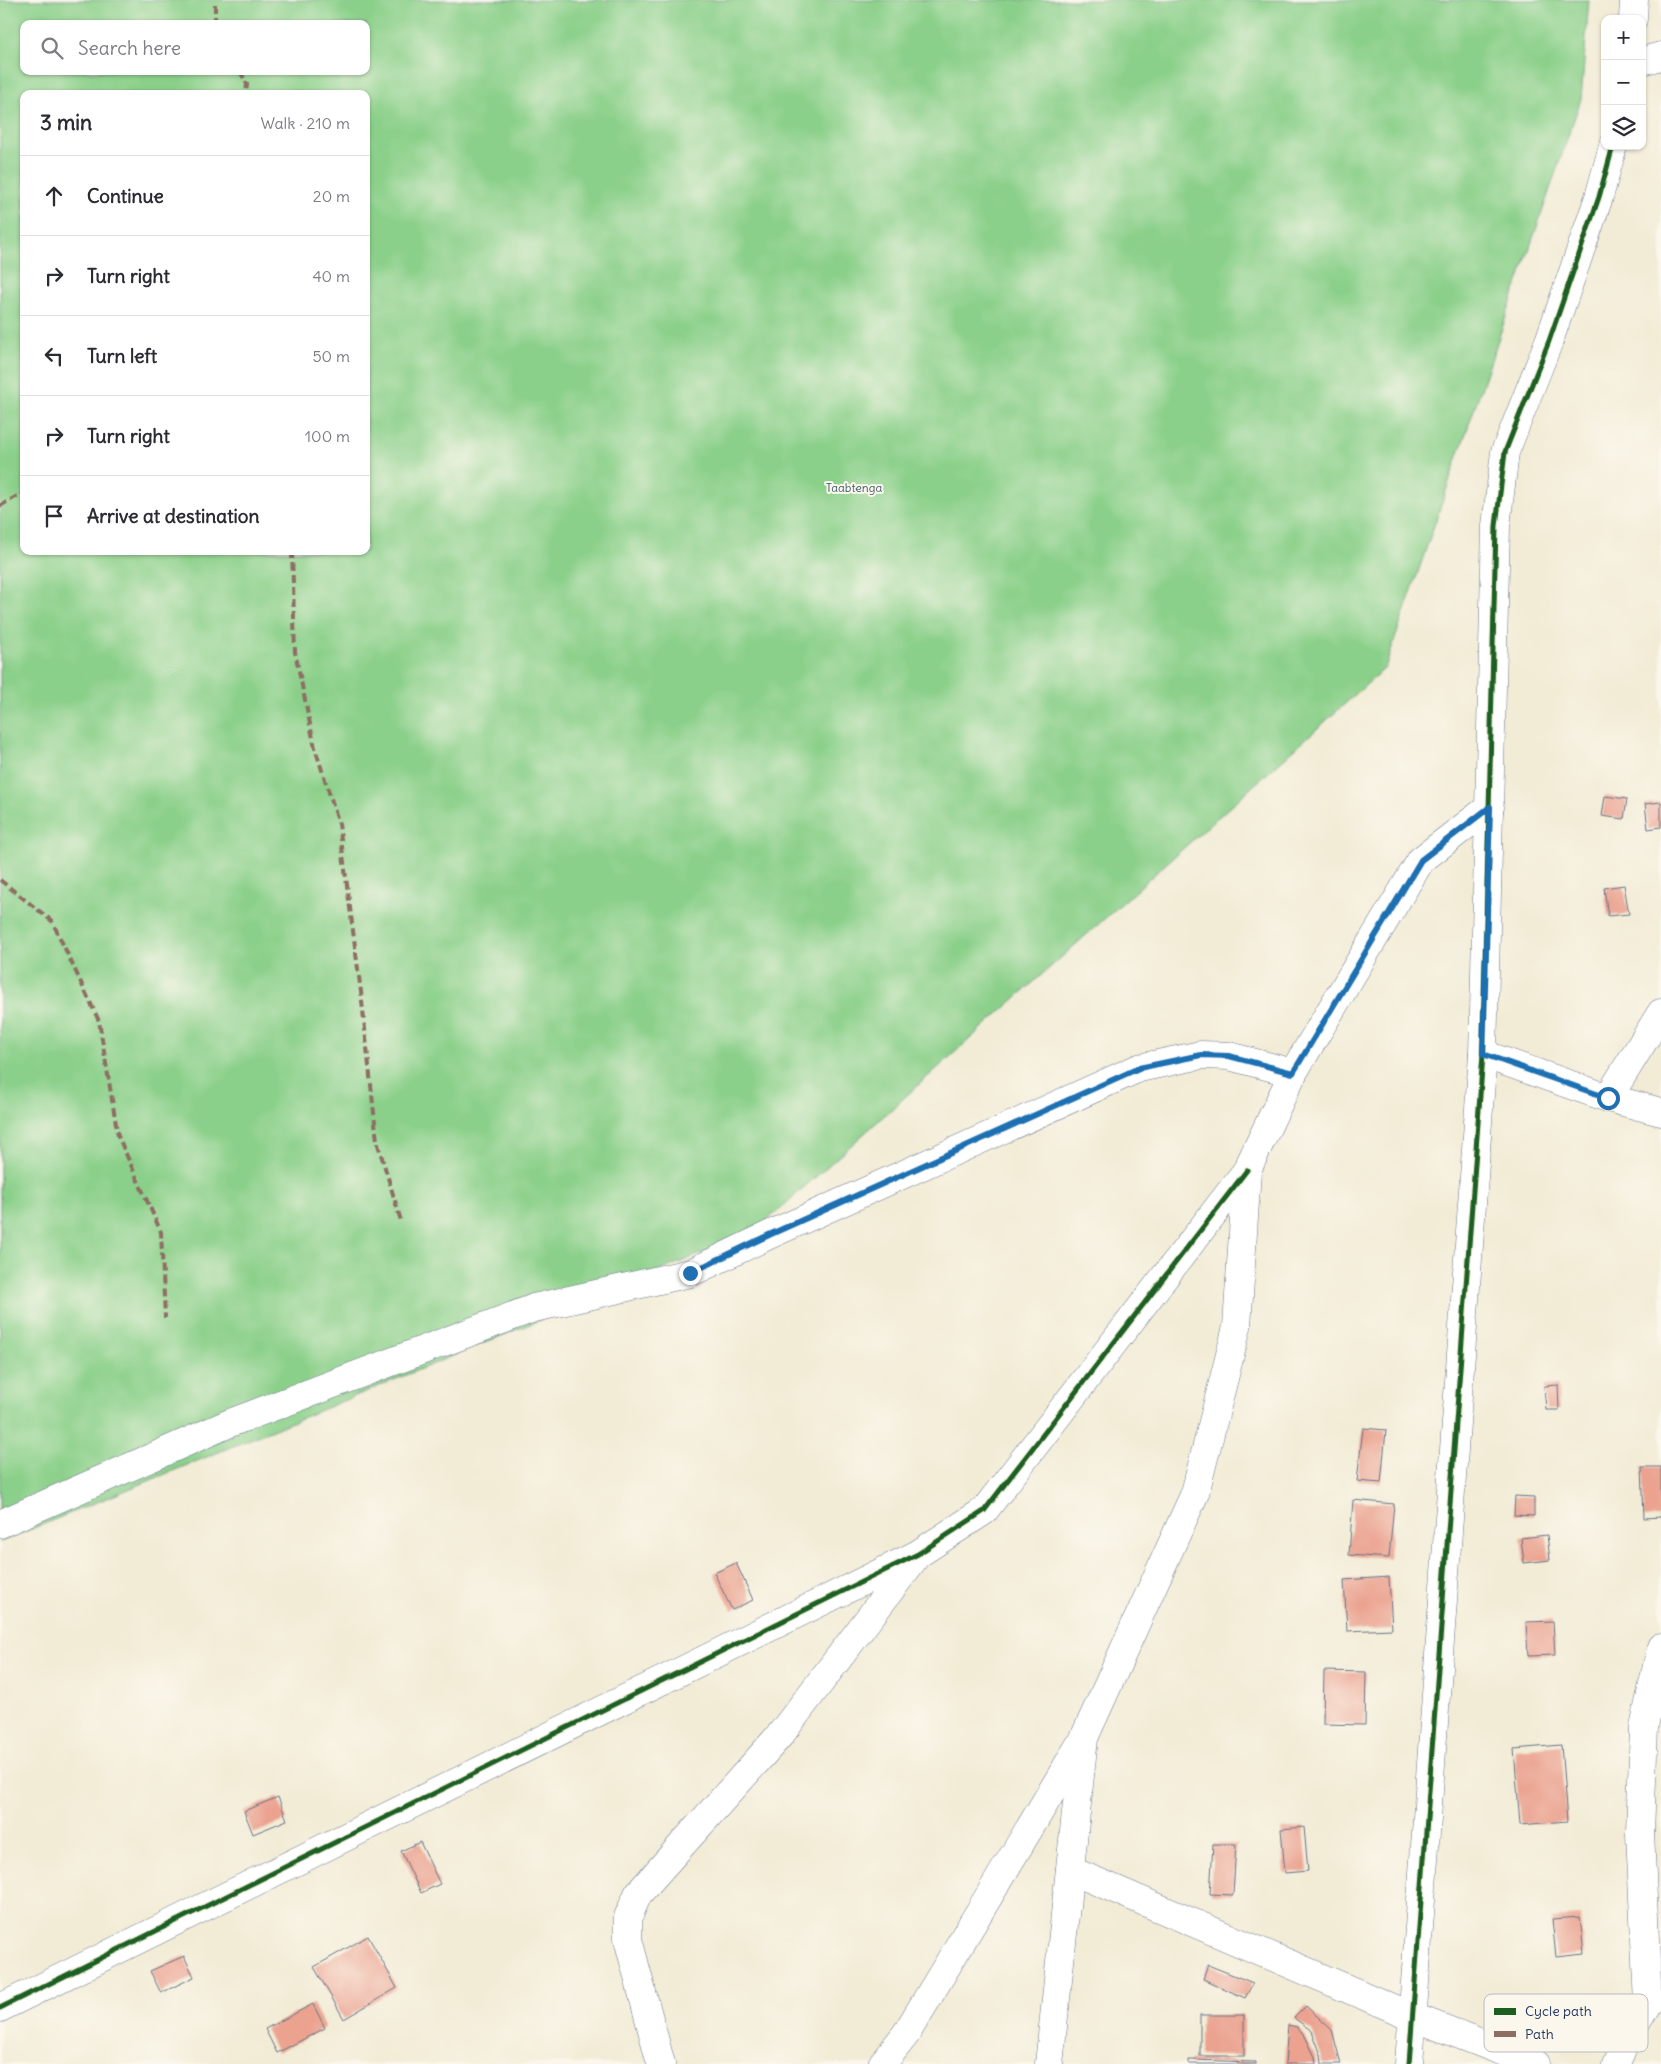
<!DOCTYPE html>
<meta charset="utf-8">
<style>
body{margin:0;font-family:Delius,sans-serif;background:#f7f7f7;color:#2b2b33}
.controls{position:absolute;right:15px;top:15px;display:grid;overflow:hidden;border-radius:10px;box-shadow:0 1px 4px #0004}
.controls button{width:45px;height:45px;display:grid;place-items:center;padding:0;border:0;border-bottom:1px solid #e1e1e2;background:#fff;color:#2b2b33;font:25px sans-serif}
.stop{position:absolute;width:15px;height:15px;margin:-11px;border:4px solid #1f6fb2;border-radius:50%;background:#fff}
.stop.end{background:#1f6fb2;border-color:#fff;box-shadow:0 1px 5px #0008}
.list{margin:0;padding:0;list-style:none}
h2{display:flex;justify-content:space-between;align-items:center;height:65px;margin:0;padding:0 20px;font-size:21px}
h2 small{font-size:16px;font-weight:400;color:#7c7c81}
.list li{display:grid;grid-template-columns:32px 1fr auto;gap:15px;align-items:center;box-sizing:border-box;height:80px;padding:0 20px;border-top:1px solid #e1e1e2}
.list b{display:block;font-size:19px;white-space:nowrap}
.list em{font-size:16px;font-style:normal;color:#7c7c81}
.icon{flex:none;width:28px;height:28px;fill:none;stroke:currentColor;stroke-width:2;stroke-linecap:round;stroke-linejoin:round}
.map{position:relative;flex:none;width:1661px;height:2064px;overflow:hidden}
.search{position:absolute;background:#fff;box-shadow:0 1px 4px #0004;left:20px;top:20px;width:350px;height:55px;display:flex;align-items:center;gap:12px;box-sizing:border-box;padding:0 18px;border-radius:10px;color:#7c7c81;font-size:19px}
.panel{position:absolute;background:#fff;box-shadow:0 1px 4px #0004;left:20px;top:90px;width:350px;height:465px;border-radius:10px}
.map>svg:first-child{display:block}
.green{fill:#8bd08a;stroke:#538074;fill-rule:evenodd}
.building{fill:#eba390}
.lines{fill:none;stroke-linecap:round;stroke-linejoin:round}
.minor-casing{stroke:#667188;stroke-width:29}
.minor{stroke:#fff;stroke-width:28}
.quiet{stroke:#8d6e63;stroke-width:4;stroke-dasharray:8 4;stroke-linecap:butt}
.cycleway-casing{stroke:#fbf7ec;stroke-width:8}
.cycleway{stroke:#1b5e20;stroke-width:5}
.route{stroke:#1f6fb2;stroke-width:6}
.labels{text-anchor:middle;stroke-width:4;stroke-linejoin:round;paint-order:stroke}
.park-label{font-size:12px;fill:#375769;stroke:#fbf7ec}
.key{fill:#fbf7ec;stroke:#b8bbc1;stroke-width:1}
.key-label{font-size:14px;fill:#1b2f5e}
</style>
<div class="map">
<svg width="1661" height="2064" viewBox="0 0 1661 2064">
<rect width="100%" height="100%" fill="#fbf7ec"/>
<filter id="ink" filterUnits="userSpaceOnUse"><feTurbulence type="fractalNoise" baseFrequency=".02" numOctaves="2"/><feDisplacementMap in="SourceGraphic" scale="10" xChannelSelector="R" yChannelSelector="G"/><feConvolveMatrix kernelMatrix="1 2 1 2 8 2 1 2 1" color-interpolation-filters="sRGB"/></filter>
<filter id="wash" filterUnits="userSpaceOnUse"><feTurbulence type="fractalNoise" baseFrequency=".0096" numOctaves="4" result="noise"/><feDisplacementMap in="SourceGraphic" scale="20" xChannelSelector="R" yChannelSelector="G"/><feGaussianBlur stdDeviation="1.12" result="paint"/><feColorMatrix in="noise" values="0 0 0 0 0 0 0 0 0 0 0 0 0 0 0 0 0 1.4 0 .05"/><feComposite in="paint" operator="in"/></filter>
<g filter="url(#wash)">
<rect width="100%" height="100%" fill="#f2ecd6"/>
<!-- green -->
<path class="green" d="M0,0H1589L1581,99L1385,668L754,1232L0,1542ZM24,24H366V71H24ZM24,94H366V551H24Z"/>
<g id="blocks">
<!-- building -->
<g class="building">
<polygon points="1605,796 1627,799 1624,819 1602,816"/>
<polygon points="1661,802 1661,827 1648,829 1645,804"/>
<polygon points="1624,885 1629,914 1608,916 1604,888"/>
<polygon points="1558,1385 1559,1410 1546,1410 1544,1386"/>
<polygon points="1363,1428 1386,1430 1381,1483 1357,1481"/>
<polygon points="1642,1467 1661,1467 1661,1517 1644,1518"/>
<polygon points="1515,1496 1534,1497 1534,1516 1514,1515"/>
<polygon points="1353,1500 1394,1504 1389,1558 1349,1555"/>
<polygon points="1547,1535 1550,1560 1524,1563 1521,1538"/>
<polygon points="736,1563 753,1600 732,1610 714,1573"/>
<polygon points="1389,1577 1392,1629 1347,1631 1344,1580"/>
<polygon points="1553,1621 1555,1655 1528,1656 1526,1622"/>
<polygon points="1324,1671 1366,1672 1365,1725 1323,1724"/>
<polygon points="1561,1745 1567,1821 1520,1825 1514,1749"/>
<polygon points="278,1797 287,1820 253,1834 244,1811"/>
<polygon points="1304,1827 1308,1871 1285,1873 1281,1829"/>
<polygon points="420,1842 440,1884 421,1893 401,1851"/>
<polygon points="1213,1844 1236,1844 1233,1895 1210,1894"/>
<polygon points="1580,1917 1584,1954 1556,1957 1552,1919"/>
<polygon points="368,1936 397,1988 344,2019 314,1967"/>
<polygon points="184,1956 194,1977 161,1993 150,1971"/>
<polygon points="1208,1965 1253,1983 1245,1998 1203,1979"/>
<polygon points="313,2004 325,2028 277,2053 265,2029"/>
<polygon points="1306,2006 1332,2030 1341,2064 1322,2064 1321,2055 1312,2031 1294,2018"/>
<rect x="1200" y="2015" width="44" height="41"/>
<polygon points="1288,2025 1297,2027 1305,2036 1315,2057 1316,2064 1285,2064"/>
<polygon points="1189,2060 1256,2062 1256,2064 1189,2064"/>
</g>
</g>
</g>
<g filter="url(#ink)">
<use href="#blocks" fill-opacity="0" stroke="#667188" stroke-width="1"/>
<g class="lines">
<defs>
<g id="minor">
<polyline points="1633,19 1634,0"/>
<polyline points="1642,61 1661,56"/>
<polyline points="1483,1054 1608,1098 1661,1112"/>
<polyline points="1608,1098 1661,1013"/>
<polyline points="0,1524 230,1423 534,1308 690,1273 769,1235 1139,1068 1201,1055 1229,1056 1293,1073"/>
<polyline points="1070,1870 1411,2016 1535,2064"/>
<polyline points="0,2008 918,1554 984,1511 1247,1170"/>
<polyline points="661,2064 628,1939 628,1917 638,1894 780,1735 914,1559"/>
<polyline points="882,2064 906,2034 1079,1746"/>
<polyline points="1049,2064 1084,1738 1195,1493 1237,1327 1247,1170 1293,1073 1421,860 1490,807"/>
<polyline points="1409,2064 1483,1054 1496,526 1505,452 1549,341 1599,197 1613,146"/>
<polyline points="1616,2064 1625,2043 1648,2004 1640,1833 1644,1727 1661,1647"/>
</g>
</defs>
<!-- minor casing -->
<use href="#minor" class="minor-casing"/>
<!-- minor -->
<use href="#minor" class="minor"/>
<!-- quiet -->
<g class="quiet">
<polyline points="215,24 215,0"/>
<polyline points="240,71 247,84 246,94"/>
<polyline points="0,506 24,492"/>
<polyline points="292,551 295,652 315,748 339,824 361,992 377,1141 401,1221"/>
<polyline points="0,880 52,921 99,1021 118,1136 161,1232 165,1318"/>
</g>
<defs>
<g id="cycleway">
<polyline points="0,2008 918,1554 984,1511 1247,1170"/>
<polyline points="1409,2064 1483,1054 1496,526 1505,452 1549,341 1599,197 1613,146"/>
</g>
</defs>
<!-- cycleway casing -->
<use href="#cycleway" class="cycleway-casing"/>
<!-- cycleway -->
<use href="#cycleway" class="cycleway"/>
</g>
</g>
<g class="lines" filter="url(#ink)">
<!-- route -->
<polyline class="route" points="690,1273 769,1235 1139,1068 1201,1055 1229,1056 1293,1073 1421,860 1490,807 1483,1054 1608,1098"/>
</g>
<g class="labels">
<!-- park labels -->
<g class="park-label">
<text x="854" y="492">Taabtenga</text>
</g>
</g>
<!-- legend -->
<rect x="1484" y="1994" width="164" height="58" rx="8" class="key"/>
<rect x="1494" y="2008" width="22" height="7" fill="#1b5e20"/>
<rect x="1494" y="2031" width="22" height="6" fill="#8d6e63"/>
<g class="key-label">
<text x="1525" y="2016">Cycle path</text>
<text x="1525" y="2039">Path</text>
</g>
</svg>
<div class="controls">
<button>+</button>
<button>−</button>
<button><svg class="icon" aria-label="layers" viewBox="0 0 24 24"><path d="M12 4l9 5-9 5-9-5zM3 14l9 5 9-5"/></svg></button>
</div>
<div class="stop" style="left:1608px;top:1098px"></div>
<div class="stop end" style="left:690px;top:1273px"></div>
<div class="search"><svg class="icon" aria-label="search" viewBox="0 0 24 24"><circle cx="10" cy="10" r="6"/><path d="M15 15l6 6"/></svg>Search here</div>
<section class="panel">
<h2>3 min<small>Walk · 210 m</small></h2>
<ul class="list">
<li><svg class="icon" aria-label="ahead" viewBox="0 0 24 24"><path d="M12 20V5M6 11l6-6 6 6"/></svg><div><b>Continue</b></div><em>20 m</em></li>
<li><svg class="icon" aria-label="right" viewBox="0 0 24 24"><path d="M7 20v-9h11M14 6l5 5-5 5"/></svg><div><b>Turn right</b></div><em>40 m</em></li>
<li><svg class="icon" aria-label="left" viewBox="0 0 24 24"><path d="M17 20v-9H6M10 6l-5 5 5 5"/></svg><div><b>Turn left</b></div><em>50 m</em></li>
<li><svg class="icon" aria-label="right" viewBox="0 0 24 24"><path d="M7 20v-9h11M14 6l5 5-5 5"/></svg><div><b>Turn right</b></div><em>100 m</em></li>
<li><svg class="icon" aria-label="arrive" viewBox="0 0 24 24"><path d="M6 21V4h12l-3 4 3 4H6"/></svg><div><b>Arrive at destination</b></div></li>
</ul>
</section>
</div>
